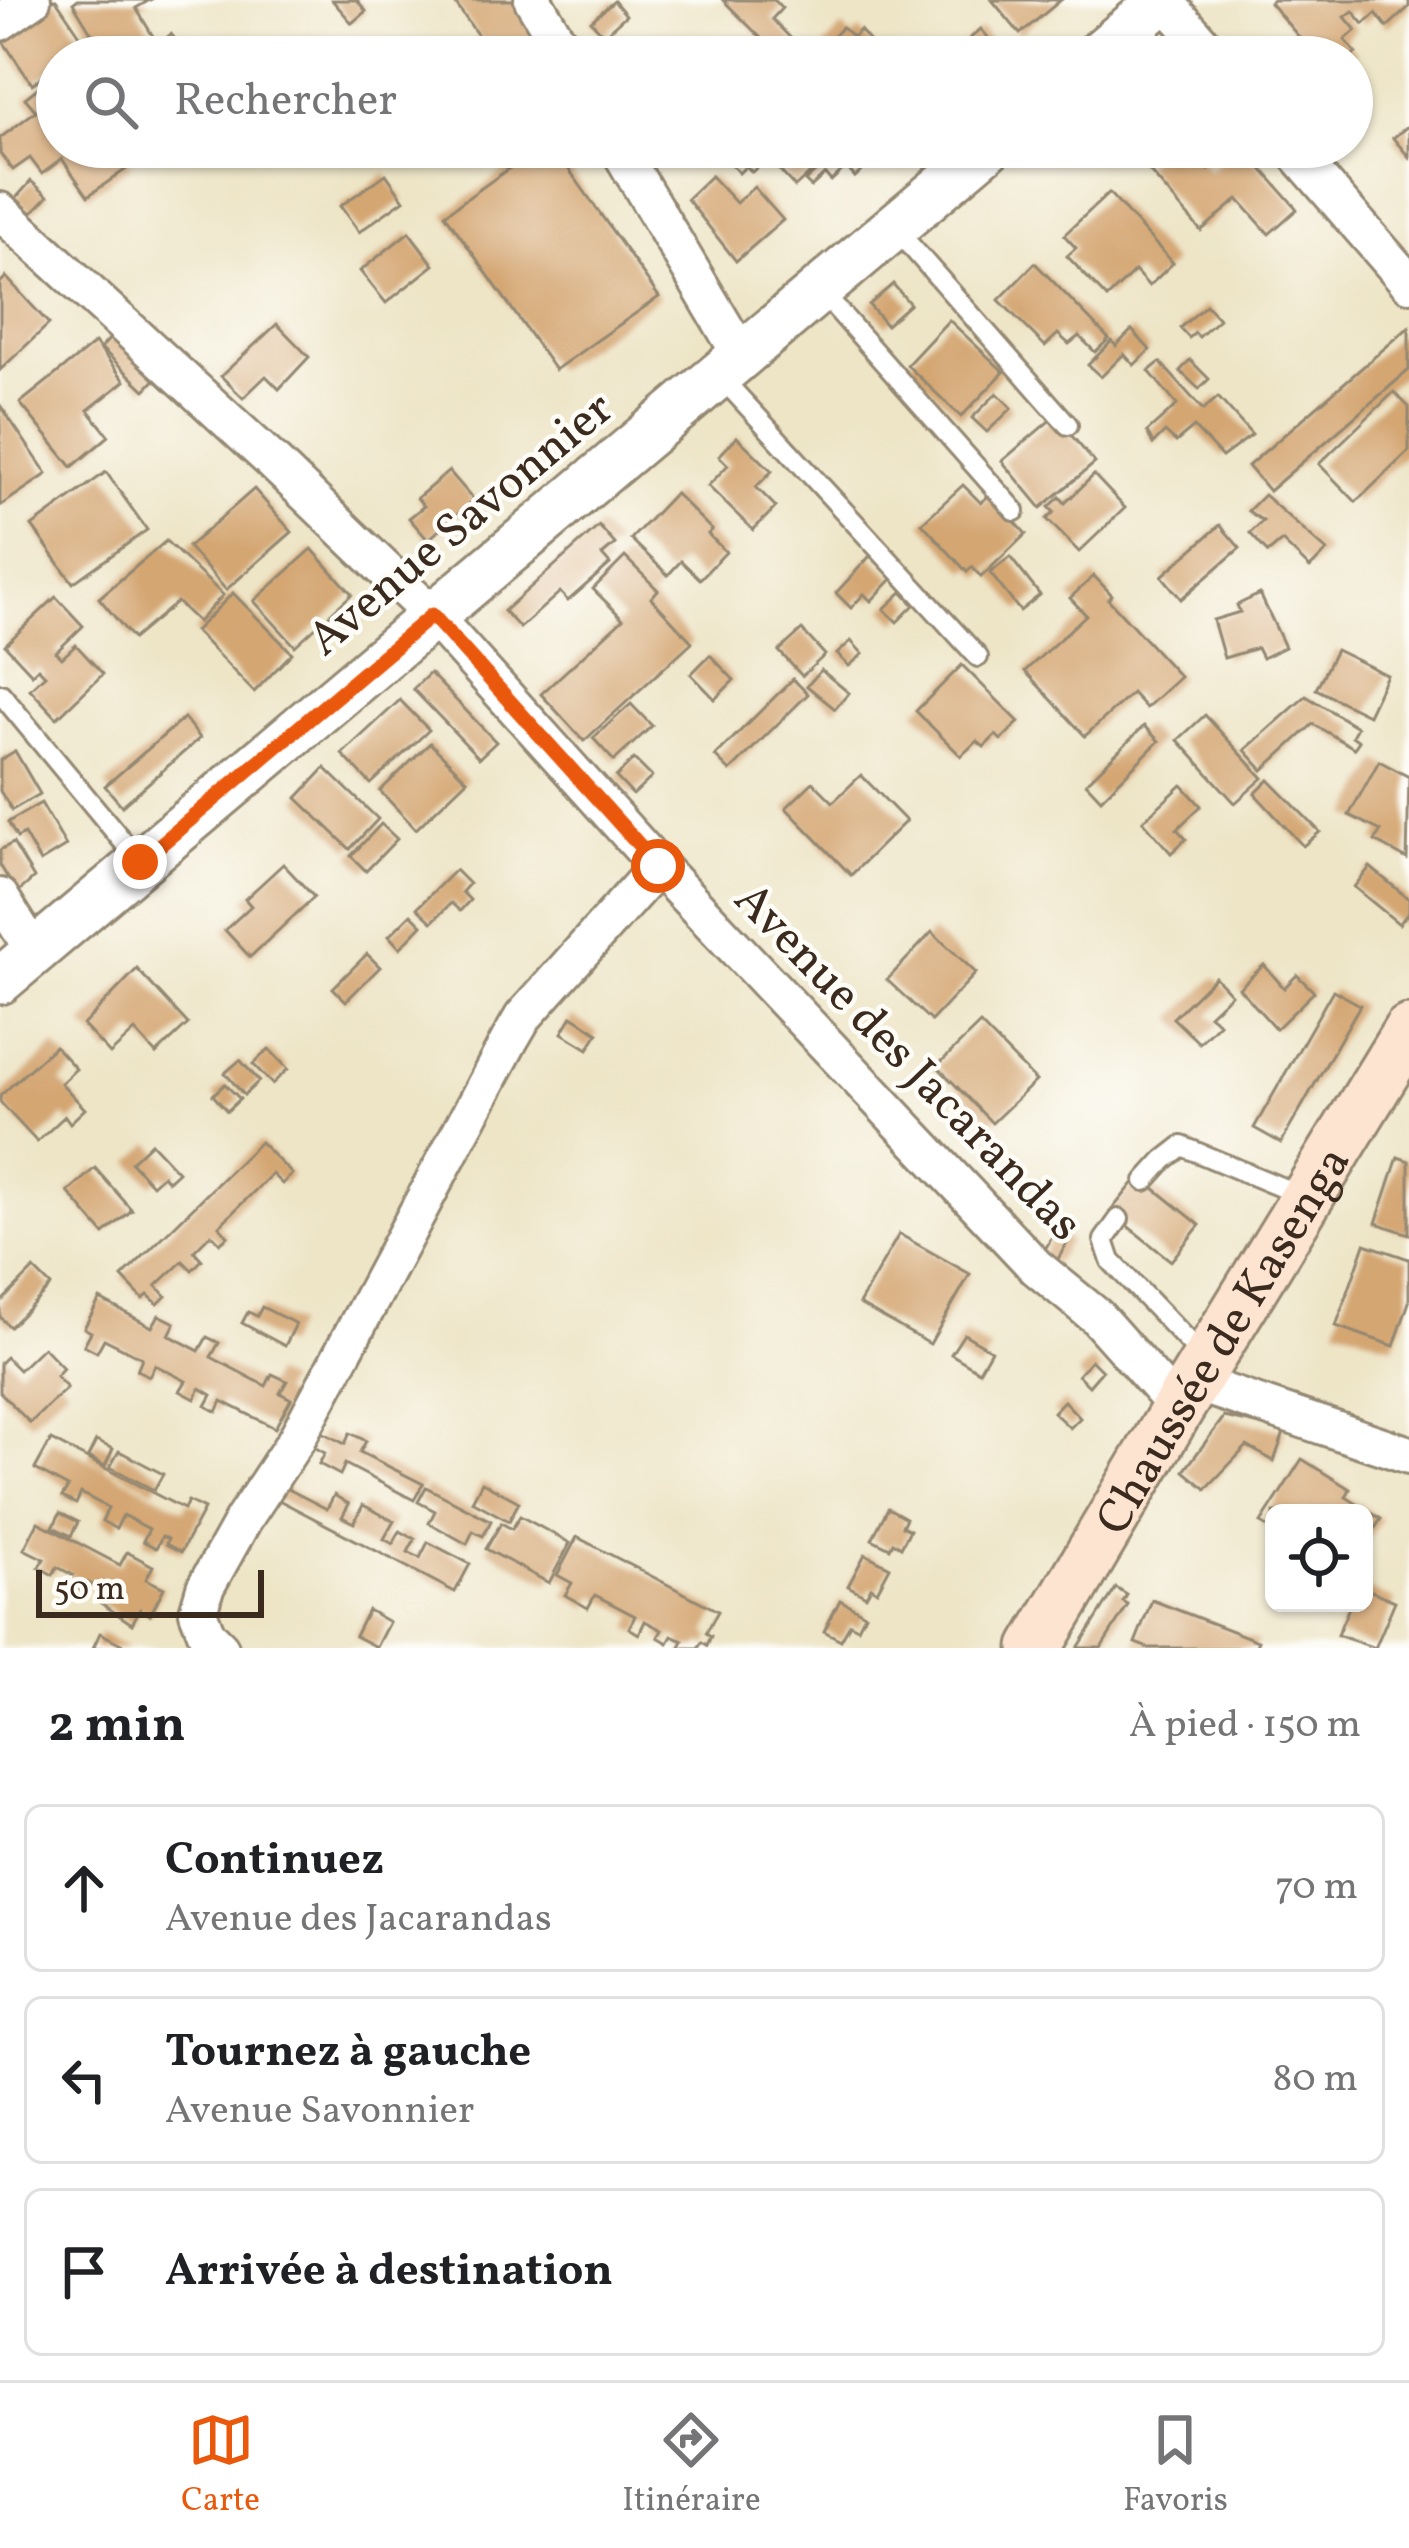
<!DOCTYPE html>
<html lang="fr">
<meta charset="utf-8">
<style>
body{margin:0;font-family:Vollkorn,serif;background:#f2f2f2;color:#202124}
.controls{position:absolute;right:36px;bottom:36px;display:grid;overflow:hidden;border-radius:18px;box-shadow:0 3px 9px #0004}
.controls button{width:108px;height:108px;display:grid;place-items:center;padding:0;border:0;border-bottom:3px solid #e0e0e0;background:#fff;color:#202124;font:60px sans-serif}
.scale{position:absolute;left:36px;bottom:30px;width:228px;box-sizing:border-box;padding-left:12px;border:6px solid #3b2a1e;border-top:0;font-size:33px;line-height:42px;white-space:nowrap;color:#3b2a1e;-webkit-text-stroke:9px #fdfcf7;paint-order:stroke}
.stop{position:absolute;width:36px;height:36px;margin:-27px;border:9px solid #ea580c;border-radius:50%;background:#fff}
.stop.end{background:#ea580c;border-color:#fff;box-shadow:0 3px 12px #0008}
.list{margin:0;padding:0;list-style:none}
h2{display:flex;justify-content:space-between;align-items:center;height:156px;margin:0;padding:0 48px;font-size:51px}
h2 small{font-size:39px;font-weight:400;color:#757577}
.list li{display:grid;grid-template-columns:78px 1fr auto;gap:36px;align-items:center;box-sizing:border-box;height:168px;margin:0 24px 24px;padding:0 24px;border:3px solid #e0e0e0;border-radius:18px}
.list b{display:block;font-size:45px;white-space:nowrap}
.list p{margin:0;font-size:39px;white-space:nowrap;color:#757577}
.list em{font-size:39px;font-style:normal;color:#757577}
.icon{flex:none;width:66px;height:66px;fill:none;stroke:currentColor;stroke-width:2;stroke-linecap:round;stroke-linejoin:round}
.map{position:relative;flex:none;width:1409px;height:1648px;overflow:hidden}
.search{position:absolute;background:#fff;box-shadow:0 3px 9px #0004;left:36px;right:36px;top:36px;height:132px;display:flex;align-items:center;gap:30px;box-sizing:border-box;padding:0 42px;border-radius:66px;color:#757577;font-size:45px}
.sheet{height:732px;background:#fff}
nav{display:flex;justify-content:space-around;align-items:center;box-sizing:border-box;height:168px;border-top:3px solid #e0e0e0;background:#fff;font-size:33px;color:#757577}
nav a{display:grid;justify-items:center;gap:6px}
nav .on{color:#ea580c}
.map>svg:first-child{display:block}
.building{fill:#d4a672}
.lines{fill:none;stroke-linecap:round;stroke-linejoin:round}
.service-casing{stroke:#948872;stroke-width:24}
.minor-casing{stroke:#948872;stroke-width:42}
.tertiary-casing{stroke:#948872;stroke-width:51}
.secondary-casing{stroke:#948872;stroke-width:57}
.service{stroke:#fff;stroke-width:18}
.minor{stroke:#fff;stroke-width:36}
.tertiary{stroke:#fff;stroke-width:45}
.secondary{stroke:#fde4d1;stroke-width:51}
.route{stroke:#ea580c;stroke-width:15}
.labels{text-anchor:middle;stroke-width:9;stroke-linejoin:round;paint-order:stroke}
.street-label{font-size:48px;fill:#3b2a1e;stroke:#fdfcf7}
</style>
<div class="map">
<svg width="1409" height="1648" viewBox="0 0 1409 1648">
<rect width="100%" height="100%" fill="#fdfcf7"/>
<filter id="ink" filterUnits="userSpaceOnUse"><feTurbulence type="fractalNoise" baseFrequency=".00833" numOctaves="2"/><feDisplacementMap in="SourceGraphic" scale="24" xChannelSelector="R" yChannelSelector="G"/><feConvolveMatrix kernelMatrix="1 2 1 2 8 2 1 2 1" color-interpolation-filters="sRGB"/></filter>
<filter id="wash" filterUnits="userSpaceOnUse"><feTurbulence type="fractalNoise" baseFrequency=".004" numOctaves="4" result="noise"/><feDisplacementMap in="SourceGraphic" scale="48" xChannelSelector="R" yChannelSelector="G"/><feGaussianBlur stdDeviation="2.7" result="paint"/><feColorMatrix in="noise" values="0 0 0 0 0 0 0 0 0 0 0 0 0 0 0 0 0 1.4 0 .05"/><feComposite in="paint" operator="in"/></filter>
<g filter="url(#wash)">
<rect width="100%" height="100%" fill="#eee5c7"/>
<g id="blocks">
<!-- building -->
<g class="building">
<polygon points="45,0 56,0 88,47 73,57 57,57 57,67 32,84 0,37"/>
<polygon points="77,0 150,0 136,8 157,43 134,57 106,57 73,3"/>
<polygon points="332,0 357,0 366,11 352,23"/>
<polygon points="453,0 518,0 557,57 493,57"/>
<polygon points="723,0 774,0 782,8 772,19 809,57 780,57"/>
<polygon points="992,0 1061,0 1020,34"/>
<polygon points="1273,0 1409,0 1409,7 1387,27 1376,13 1364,24 1353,11 1345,17 1356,30 1345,40 1356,53 1351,57 1316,57 1270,3"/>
<polygon points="614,1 626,15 604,35 591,21"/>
<polygon points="842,27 853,37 860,30 883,57 833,57 823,47"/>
<polygon points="981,29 1004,57 948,57"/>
<polygon points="171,34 189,57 142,57"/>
<polygon points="701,38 714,57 674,57"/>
<polygon points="48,80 57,87 57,147 120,147 132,165 88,196 62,159 42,174 30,158 13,170 0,154 0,138 36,111 25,98"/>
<polygon points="1409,125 1409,157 1393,138"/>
<polygon points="539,147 553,147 659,297 555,370 445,214"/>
<polygon points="741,147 754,147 766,159 752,172 746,166 739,173 725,158"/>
<polygon points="758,147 810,147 823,161 795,187"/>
<polygon points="843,147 867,147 860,154 870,163 855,177 846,167 831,181 825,174 811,187 805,181"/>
<polygon points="1164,147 1189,147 1209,170 1236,147 1243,147 1297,209 1269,234 1238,199 1201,231 1144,165"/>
<polygon points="386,174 404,200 359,232 340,206"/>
<polygon points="711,176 736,203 754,187 783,220 736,261 687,199"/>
<polygon points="31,181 48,196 32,213 16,198"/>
<polygon points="1109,193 1173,263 1149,286 1135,271 1107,298 1067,256 1076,248 1064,235"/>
<polygon points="409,232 434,265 386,303 360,271"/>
<polygon points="1035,263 1109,339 1095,352 1079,336 1069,344 1058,334 1045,346 999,300"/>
<polygon points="6,277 49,324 0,370 0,283"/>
<polygon points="893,284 910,304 886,325 869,305"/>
<polygon points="1206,305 1219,319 1199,337 1195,333 1189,338 1180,328"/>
<polygon points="949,320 1004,372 961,417 907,365"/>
<polygon points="277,324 309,357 279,389 266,376 243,398 221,376"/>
<polygon points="1409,327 1409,370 1269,491 1248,466"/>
<polygon points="1132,330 1150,350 1134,365 1124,354 1101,377 1088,365 1112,341 1116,346"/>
<polygon points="115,333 159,375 145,390 101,348"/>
<polygon points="95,343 125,381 88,410 109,436 72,467 20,403"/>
<polygon points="1190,360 1209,379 1199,389 1180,371"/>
<polygon points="1160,362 1203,410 1218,397 1252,435 1222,457 1194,427 1176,442 1165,432 1153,444 1147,432 1177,405 1149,371"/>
<polygon points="1394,392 1409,407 1409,451 1356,502 1319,464"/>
<polygon points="997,393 1012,408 987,432 972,418"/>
<polygon points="0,405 47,474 0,506"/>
<polygon points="1055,416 1095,463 1041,508 1002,461"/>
<polygon points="737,437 772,471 756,487 776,507 753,530 708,486 728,465 719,456"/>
<polygon points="449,471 474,500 428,540 409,518 424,506 417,498"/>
<polygon points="106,472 147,530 73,583 32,526"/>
<polygon points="1094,475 1125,508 1079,552 1047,519 1054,512 1049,507 1060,497 1065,503"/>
<polygon points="963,485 981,503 990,494 1026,534 981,577 972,567 967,572 922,523"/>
<polygon points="254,489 292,532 226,590 188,547"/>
<polygon points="675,493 712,530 708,534 726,552 700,579 681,561 668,575 631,539"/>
<polygon points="1264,495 1327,551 1310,568 1282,541 1268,553 1250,533 1263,521 1248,511"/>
<polygon points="1220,525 1240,548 1181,599 1162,576"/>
<polygon points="599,526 615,544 602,555 610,564 568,601 560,592 520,628 504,611"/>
<polygon points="166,541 223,595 198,622 177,602 133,639 99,598"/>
<polygon points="312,549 352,594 295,646 254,601"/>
<polygon points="870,556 893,578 871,601 864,594 851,608 836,593"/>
<polygon points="625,557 658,590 651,598 692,642 584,741 541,694 623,619 593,589"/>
<polygon points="1010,557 1040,595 1020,611 990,573"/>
<polygon points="1094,576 1112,595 1108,599 1180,677 1146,708 1132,693 1085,736 1025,671 1086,615 1070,598"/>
<polygon points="902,592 914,605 897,622 884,609"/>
<polygon points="233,593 292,653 254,692 195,631"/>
<polygon points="1260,594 1285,647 1262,658 1257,648 1224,658 1213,620 1240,612 1237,605"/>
<polygon points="56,597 83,626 56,652 62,658 76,645 103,674 57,718 30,689 45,675 38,668 32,674 5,645"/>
<polygon points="802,630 825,655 802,676 779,651"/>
<polygon points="851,641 863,654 849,666 837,654"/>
<polygon points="1336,650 1387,675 1368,715 1316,689"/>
<polygon points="710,655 734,680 715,699 691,674"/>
<polygon points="962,665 1019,722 1001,740 996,735 984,747 977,741 961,756 916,711"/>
<polygon points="821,670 849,693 835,709 807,686"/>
<polygon points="430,673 496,742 479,758 413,689"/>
<polygon points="793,679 808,694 730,771 715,756"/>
<polygon points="1306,696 1357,727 1352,736 1359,741 1354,748 1313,724 1263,770 1245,750"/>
<polygon points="400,700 429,730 371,784 342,754"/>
<polygon points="631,704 652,726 614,761 593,738"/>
<polygon points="1205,715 1263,778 1235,803 1178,740"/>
<polygon points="184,718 200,738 122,806 105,786"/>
<polygon points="1144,726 1159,741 1101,799 1086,783"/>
<polygon points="430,743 467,780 416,829 380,791"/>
<polygon points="15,751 40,794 12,810 0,791 0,760"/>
<polygon points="634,759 652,777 633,795 616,777"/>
<polygon points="1379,761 1409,777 1407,859 1375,841 1381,831 1349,815"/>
<polygon points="325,768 378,819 350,849 297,798"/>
<polygon points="861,775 906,821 851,875 786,808 813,782 833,802"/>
<polygon points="1269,780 1320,832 1303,846 1255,794"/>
<polygon points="1182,785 1201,806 1177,829 1186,839 1171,853 1143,821"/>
<polygon points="41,803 66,846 40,862 24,834 17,838 8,822"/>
<polygon points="381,824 397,839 366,871 351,856"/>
<polygon points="13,843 34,878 17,893 0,865 0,850"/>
<polygon points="283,864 314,897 250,957 225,930 251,906 245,899"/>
<polygon points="1370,867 1409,899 1409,912 1399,924 1354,887"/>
<polygon points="455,870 469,884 462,892 470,900 460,911 451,903 432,922 417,908"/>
<polygon points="411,914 422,925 400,948 389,936"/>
<polygon points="932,932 976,973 931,1021 887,980"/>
<polygon points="367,954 380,967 346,1001 333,988"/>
<polygon points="1264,965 1284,988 1297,975 1314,992 1276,1029 1239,988"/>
<polygon points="137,969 188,1024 156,1054 135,1031 110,1054 83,1025"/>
<polygon points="1215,977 1231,994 1209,1015 1219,1023 1199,1043 1173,1018"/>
<polygon points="1333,990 1360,1005 1281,1143 1254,1128"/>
<polygon points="572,1016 598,1033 588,1049 562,1033"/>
<polygon points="980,1024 1036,1081 992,1123 937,1066"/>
<polygon points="55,1046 76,1069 61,1083 85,1109 70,1123 65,1116 37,1142 0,1102 0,1096"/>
<polygon points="269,1049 288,1069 272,1084 253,1064"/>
<polygon points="240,1060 259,1081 244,1095 225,1073"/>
<polygon points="225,1084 240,1099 227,1111 213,1095"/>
<polygon points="260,1142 292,1174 282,1184 272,1174 219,1226 228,1236 220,1243 211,1234 194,1251 202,1260 192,1270 183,1261 156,1286 166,1296 158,1304 148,1295 143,1299 122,1277"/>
<polygon points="151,1143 178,1172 168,1181 163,1175 152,1185 131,1162"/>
<polygon points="1398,1157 1409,1161 1409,1234 1376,1223"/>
<polygon points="95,1168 132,1210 104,1234 68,1192"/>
<polygon points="1139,1176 1200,1225 1171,1261 1110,1212"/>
<polygon points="1055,1232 1069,1240 1055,1264 1041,1256"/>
<polygon points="899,1234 970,1274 930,1344 859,1304"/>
<polygon points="1365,1244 1409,1259 1409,1302 1394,1346 1336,1326"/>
<polygon points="34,1269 51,1286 10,1327 0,1317 0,1303"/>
<polygon points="100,1299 152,1327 159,1315 175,1323 169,1335 199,1351 207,1337 219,1343 211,1357 266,1386 272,1374 287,1381 280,1393 291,1399 275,1428 222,1401 217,1412 206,1406 212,1395 200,1388 195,1399 180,1391 186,1381 155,1365 149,1376 137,1370 142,1358 104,1339 97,1352 84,1345 91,1332 84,1328"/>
<polygon points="262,1307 296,1324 285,1346 242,1323 248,1312 257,1316"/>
<polygon points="964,1334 991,1350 979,1371 951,1354"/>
<polygon points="43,1347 63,1368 56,1376 67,1388 30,1423 0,1392 0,1363 6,1357 19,1370"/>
<polygon points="1091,1360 1102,1371 1089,1386 1078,1375"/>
<polygon points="1064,1401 1080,1418 1070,1428 1053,1412"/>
<polygon points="1224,1417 1285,1430 1274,1461 1247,1446 1206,1489 1184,1471"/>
<polygon points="322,1432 345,1444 350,1433 366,1441 360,1452 423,1484 414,1500 345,1464 340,1475 319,1464 325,1453 314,1447"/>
<polygon points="51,1440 184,1509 188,1501 204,1509 181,1552 166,1544 168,1539 162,1536 156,1548 143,1541 149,1529 123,1515 116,1529 102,1521 108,1508 81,1493 76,1504 62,1497 68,1487 35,1469"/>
<polygon points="96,1441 113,1449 105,1466 88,1457"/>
<polygon points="119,1451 163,1474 154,1490 110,1467"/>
<polygon points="1302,1459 1350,1489 1346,1497 1381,1519 1364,1545 1364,1513 1274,1513 1274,1531 1261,1523"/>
<polygon points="482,1482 519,1502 509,1521 472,1501"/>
<polygon points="282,1486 327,1509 334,1495 349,1504 342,1517 354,1523 363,1505 394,1521 384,1539 393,1544 400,1531 415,1539 408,1552 420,1558 428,1542 470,1564 455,1592 275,1498"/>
<polygon points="426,1487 491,1521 483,1536 473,1531 467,1544 429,1523 435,1511 418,1502"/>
<polygon points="888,1508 906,1518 902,1526 910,1530 901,1547 893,1542 890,1548 872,1539"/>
<polygon points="60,1513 78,1522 71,1536 53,1527"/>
<polygon points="520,1516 570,1543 549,1583 486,1549 501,1523 512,1529"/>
<polygon points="38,1522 120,1565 127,1552 153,1566 146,1579 164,1588 150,1615 140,1609 132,1624 95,1599 101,1589 88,1583 84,1591 68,1583 73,1575 57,1567 53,1575 39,1567 44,1559 24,1549"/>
<polygon points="577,1537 718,1611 706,1633 711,1636 707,1645 702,1642 698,1648 679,1648 683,1641 672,1636 668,1643 658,1637 662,1630 645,1621 639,1634 629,1628 635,1616 595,1595 588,1608 565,1595 572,1583 557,1575"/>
<polygon points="865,1554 890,1567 877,1591 871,1587 866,1596 848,1586"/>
<polygon points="1116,1588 1127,1595 1123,1602 1128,1605 1101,1648 1078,1648"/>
<polygon points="1364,1588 1395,1601 1375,1648 1337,1635 1351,1603 1364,1603"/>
<polygon points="840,1600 865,1614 858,1628 850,1624 841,1640 824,1631"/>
<polygon points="1152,1600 1258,1641 1255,1648 1148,1648 1135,1643"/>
<polygon points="368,1610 389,1622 376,1647 355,1636"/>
<polygon points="100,1633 129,1648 93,1648"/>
</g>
</g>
</g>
<g filter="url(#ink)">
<use href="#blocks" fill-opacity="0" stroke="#948872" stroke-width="3"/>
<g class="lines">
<defs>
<g id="service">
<polyline points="894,227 1068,425"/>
<polyline points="820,290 1015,511"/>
<polyline points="718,374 978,657"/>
<polyline points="1,694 140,862"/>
<polyline points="1145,1181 1164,1160 1182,1146 1302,1196"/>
<polyline points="1119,1219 1104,1240 1111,1261 1203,1357"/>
</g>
<g id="minor">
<polyline points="533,0 567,57"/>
<polyline points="1164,0 1214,57"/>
<polyline points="0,22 32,0"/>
<polyline points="618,147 741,355"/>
<polyline points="1291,147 1409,283"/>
<polyline points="0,211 271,460 432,615 658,866 1036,1267 1096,1316 1178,1408"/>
<polyline points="0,897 34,951"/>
<polyline points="1193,1382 1409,1455"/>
<polyline points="220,1648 207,1635 198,1612 205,1588 243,1520 296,1440 509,1041 523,1017 658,866"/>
</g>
<g id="tertiary">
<polyline points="1095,57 1163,0"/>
<polyline points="0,981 989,147"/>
</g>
<g id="secondary">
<path id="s1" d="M1036,1648L1178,1408L1409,1031"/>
</g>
</defs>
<!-- service casing -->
<use href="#service" class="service-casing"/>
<!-- minor casing -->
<use href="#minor" class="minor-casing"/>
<!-- tertiary casing -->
<use href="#tertiary" class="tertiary-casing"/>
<!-- secondary casing -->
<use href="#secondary" class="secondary-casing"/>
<!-- service -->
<use href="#service" class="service"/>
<!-- minor -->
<use href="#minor" class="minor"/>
<!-- tertiary -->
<use href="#tertiary" class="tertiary"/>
<!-- secondary -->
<use href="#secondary" class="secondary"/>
</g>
</g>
<g class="lines" filter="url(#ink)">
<!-- route -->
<polyline class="route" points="140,862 432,615 658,866"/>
</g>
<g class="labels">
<!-- street labels -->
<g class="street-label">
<text transform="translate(459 522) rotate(-40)" y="17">Avenue Savonnier</text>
<text transform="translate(910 1060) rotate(46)" y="17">Avenue des Jacarandas</text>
<text dy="17" stroke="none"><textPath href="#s1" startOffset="360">Chaussée de Kasenga</textPath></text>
</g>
</g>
</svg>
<div class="controls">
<button><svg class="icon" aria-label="locate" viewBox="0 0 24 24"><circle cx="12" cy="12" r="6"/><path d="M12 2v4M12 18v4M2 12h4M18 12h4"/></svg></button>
</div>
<div class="scale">50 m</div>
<div class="stop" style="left:658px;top:866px"></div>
<div class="stop end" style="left:140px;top:862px"></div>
<div class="search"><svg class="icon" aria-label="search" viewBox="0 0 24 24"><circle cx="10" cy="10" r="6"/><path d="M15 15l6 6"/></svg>Rechercher</div>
</div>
<section class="sheet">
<h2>2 min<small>À pied · 150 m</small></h2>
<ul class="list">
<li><svg class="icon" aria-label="ahead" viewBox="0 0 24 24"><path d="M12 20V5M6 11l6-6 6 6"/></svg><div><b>Continuez</b><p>Avenue des Jacarandas</p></div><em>70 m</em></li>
<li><svg class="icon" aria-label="left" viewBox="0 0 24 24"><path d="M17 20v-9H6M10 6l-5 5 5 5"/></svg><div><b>Tournez à gauche</b><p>Avenue Savonnier</p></div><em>80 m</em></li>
<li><svg class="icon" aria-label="arrive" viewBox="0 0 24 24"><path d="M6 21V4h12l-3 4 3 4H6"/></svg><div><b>Arrivée à destination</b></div></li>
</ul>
</section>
<nav>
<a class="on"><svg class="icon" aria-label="map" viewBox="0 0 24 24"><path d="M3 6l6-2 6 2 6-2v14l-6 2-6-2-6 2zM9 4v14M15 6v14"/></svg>Carte</a>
<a><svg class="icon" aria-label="directions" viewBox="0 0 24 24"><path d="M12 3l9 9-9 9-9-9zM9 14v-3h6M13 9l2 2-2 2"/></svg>Itinéraire</a>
<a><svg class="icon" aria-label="saved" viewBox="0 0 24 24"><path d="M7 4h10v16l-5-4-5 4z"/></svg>Favoris</a>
</nav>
